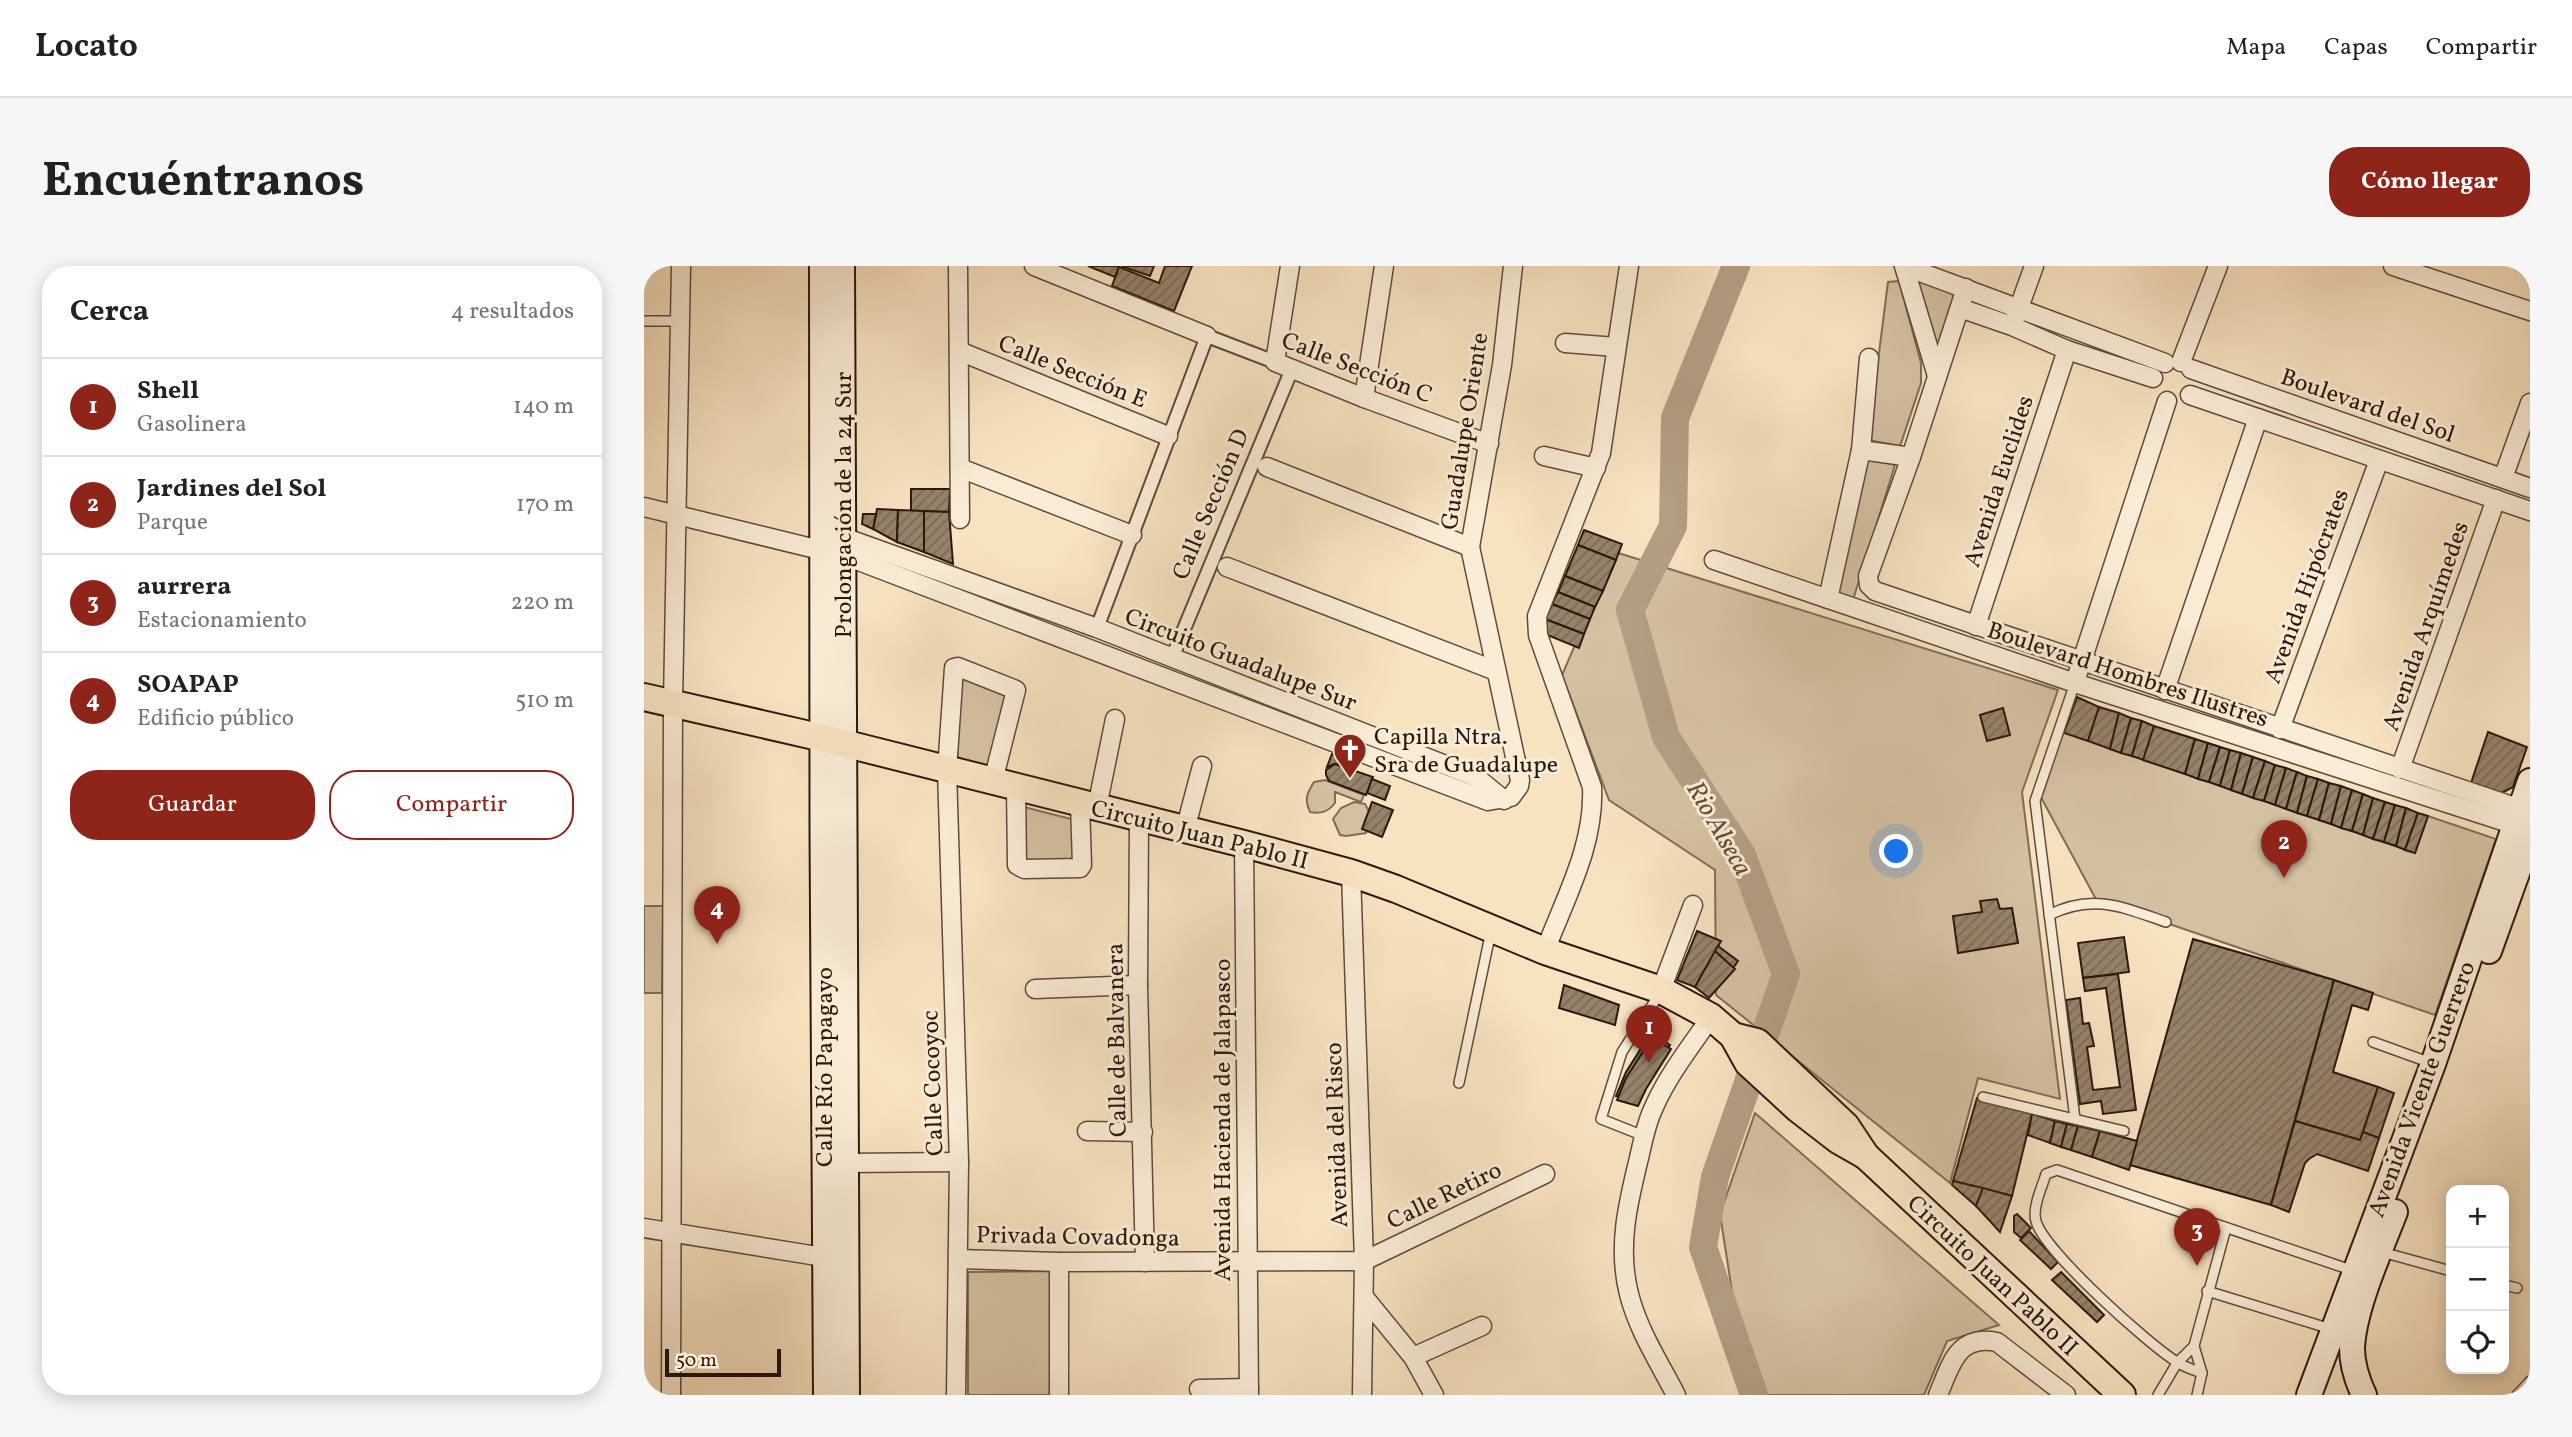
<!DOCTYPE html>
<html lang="es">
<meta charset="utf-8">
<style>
body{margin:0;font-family:Vollkorn,serif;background:#f6f6f6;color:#222}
.controls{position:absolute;right:21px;bottom:21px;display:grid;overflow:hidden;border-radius:14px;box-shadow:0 4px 18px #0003}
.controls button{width:63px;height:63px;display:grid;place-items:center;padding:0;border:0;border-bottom:2px solid #e0e0e0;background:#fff;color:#222;font:35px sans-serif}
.scale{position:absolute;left:21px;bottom:18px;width:116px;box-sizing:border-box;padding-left:7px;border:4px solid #2c190d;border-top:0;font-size:19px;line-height:24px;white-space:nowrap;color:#2c190d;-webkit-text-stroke:5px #faedd7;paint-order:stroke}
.you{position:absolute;left:1253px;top:586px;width:24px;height:24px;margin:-18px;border:5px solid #fff;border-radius:50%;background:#1a73e8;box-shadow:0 0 0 10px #1a73e833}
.badge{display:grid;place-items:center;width:46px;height:46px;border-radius:50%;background:#8f2418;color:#fff;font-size:23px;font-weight:700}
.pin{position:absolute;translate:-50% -58px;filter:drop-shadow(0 2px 4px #0008)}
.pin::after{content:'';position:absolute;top:37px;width:24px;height:21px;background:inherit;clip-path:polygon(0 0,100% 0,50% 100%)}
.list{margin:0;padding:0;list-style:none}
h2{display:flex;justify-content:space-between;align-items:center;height:91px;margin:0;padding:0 28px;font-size:30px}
h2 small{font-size:23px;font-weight:400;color:#767676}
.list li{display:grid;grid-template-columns:46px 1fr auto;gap:21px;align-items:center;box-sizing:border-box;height:98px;padding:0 28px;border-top:2px solid #e0e0e0}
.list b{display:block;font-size:26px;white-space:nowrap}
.list p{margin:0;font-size:23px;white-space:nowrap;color:#767676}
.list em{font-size:23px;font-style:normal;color:#767676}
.actions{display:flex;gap:14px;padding:21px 28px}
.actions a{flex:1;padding:16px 0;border:2px solid #8f2418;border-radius:28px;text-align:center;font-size:24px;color:#8f2418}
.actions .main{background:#8f2418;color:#fff}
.icon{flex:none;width:38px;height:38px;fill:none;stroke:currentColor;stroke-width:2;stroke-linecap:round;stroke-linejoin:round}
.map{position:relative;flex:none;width:1886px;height:1129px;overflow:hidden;border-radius:28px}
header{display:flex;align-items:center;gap:42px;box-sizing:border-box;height:98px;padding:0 35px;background:#fff;border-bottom:2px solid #e0e0e0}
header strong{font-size:33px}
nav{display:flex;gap:38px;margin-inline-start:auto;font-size:24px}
.intro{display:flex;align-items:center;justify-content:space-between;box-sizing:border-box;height:168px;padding:0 42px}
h1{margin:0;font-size:49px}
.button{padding:18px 32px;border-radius:28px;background:#8f2418;color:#fff;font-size:24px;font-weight:700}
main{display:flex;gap:42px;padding:0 42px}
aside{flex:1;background:#fff;border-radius:28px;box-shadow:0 4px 18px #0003}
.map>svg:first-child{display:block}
.park{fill:#d5c1a2;stroke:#806d58;stroke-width:2}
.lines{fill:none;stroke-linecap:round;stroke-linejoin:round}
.river{stroke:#b39e84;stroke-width:28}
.building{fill:url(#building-hatch);stroke:#2c190d;stroke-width:2}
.service-casing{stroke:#5f4c3a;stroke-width:12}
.pedestrian-casing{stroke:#5f4c3a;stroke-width:16}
.minor-casing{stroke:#5f4c3a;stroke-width:21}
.secondary-casing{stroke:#2c190d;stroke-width:28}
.primary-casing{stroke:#2c190d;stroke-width:30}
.service{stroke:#faedd7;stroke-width:9}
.pedestrian{stroke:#faedd7;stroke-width:12}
.minor{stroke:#faedd7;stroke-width:18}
.secondary{stroke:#faedd7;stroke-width:24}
.primary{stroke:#f8e3c1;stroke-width:26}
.labels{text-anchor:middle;stroke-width:6;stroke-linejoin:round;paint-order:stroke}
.street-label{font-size:24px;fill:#2c190d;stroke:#faedd7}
.poi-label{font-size:24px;fill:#2c190d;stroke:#faedd7;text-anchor:start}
.water-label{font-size:26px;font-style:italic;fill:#624e3d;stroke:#faedd7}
</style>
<header>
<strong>Locato</strong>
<nav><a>Mapa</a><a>Capas</a><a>Compartir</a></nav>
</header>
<div class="intro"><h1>Encuéntranos</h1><a class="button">Cómo llegar</a></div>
<main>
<aside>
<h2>Cerca<small>4 resultados</small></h2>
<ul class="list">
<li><span class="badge">1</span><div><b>Shell</b><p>Gasolinera</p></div><em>140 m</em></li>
<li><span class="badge">2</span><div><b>Jardines del Sol</b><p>Parque</p></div><em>170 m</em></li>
<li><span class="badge">3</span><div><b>aurrera</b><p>Estacionamiento</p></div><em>220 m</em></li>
<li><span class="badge">4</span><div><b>SOAPAP</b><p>Edificio público</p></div><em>510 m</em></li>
</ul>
<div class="actions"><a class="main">Guardar</a><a>Compartir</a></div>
</aside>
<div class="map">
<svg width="1886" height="1129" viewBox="0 0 1886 1129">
<defs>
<pattern id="building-hatch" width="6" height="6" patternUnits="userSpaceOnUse" patternTransform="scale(1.75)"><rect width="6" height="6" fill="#96826b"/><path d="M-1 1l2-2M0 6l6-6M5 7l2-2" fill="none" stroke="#7b6a56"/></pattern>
</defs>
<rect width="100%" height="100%" fill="#f8e3c1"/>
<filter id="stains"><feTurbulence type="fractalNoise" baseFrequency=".00286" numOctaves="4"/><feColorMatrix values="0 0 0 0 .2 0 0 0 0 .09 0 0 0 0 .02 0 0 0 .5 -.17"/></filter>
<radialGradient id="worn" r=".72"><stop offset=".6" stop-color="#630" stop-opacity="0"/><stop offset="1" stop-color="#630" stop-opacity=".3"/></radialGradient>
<!-- park -->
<g class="park">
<polygon points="1255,15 1277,97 1277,117 1256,180 1224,174 1244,16"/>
<polygon points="1274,15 1312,27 1295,87"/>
<polygon points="1224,191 1251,199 1209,334 1194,328"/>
<polygon points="971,286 1414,424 1378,526 1416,833 1334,812 1306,917 1072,729 1071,604 965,534 918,409"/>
<polygon points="312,404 369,426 347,510 314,503"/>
<polygon points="1414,464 1771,587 1784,550 1852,573 1791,749 1467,638 1454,637 1393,524"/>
<path d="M681,514L720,529L717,536L691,526V537C684,546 677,548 666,546C660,533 663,527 670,516Z"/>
<polygon points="710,536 721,538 729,553 722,567 702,570 696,569 689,553 697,542"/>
<polygon points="376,540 435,555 434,600 377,601"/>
<polygon points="0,640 19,640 18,727 0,727"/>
<polygon points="1111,847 1355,1059 1303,1075 1280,1129 1122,1129 1089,1032 1076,948"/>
<polygon points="412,1005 412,1129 324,1129 324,1006"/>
</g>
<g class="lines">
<!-- river -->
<polyline class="river" points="1092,0 1031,152 1029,260 986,344 1022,471 1098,589 1142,708 1071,911 1059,981 1110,1129"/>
</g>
<!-- building -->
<g class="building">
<polygon points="444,0 475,0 471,11"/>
<polygon points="477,0 510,0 506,10"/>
<polygon points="521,0 548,0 530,45 468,20 475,1 515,17"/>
<polygon points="267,223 306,223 305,246 267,245"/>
<polygon points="233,243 254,244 253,276 229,263"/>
<polygon points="254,244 280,245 280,286 253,276"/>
<polygon points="280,245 305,246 309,298 280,286"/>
<polygon points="219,248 232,248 229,263 218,258"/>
<polygon points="940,264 978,278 972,294 934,279"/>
<polygon points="934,279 972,294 959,325 921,310"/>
<polygon points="921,310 959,325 951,341 914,326"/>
<polygon points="914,326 951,341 946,353 908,338"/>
<polygon points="908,338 946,353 940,368 901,353"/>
<polygon points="901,353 940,368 935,382 896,366"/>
<polygon points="1433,431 1455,441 1444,475 1420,467"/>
<polygon points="1455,441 1475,447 1466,483 1444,475"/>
<polygon points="1359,442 1366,469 1343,475 1336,449"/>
<polygon points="1475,447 1487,452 1477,487 1466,483"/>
<polygon points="1487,452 1498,455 1488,490 1477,487"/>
<polygon points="1498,455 1510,460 1500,494 1488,490"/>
<polygon points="1510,460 1551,473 1541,508 1499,494"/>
<polygon points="1844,466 1883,481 1869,521 1854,529 1826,520"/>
<polygon points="1551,473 1564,477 1554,513 1541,508"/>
<polygon points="1564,477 1576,481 1565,516 1554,513"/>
<polygon points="1576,481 1586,484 1576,520 1565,516"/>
<polygon points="1586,484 1597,487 1587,524 1576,520"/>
<polygon points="1597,487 1609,491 1598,528 1587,524"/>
<polygon points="688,488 704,493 702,500 691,498 683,501"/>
<polygon points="1609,491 1621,495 1609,532 1598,528"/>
<polygon points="1621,495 1631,499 1620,535 1609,532"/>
<polygon points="691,498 729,511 722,529 685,515 682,509 682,504"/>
<polygon points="1631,499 1642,502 1631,539 1620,535"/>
<polygon points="1642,502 1653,506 1642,543 1631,539"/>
<polygon points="1653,506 1663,510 1653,547 1642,543"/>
<polygon points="1663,510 1674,513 1663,550 1653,547"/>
<polygon points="728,513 746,520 741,534 723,527"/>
<polygon points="1674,513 1685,517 1675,554 1663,550"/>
<polygon points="1685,517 1697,520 1687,558 1675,554"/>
<polygon points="1697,520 1708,524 1697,562 1687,558"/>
<polygon points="1708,524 1719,528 1708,565 1697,562"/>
<polygon points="1719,528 1729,532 1719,569 1708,565"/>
<polygon points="1729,532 1741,536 1729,573 1719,569"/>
<polygon points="728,536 749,544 738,571 718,563"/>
<polygon points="1741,536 1751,539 1740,576 1729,573"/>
<polygon points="1751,539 1762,542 1752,580 1740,576"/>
<polygon points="1762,542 1774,547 1761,584 1752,580"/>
<polygon points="1774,547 1784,550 1771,587 1761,584"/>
<polygon points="1353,633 1356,643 1368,642 1374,677 1314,687 1309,650 1338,646 1336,635"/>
<polygon points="1053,665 1077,675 1051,721 1033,714"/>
<polygon points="1480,671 1485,706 1439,712 1434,677"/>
<polygon points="1549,673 1690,714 1627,939 1486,899"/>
<polygon points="1074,680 1094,695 1089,702 1071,685"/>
<polygon points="1071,685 1091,703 1065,732 1051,721"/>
<polygon points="1474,708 1492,844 1459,848 1457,835 1436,838 1422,734 1436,732 1439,758 1445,757 1450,780 1443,781 1449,824 1476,821 1462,722 1441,725 1439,712"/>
<polygon points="1690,714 1729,727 1724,744 1708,739 1689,806 1734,821 1716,874 1651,855"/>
<polygon points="920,719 975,739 971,759 915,742"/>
<polygon points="1007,767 1026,779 1001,818 993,835 972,830 982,806"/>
<polygon points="1008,772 1027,783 1002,823 994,840 973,834 982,812"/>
<polygon points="1734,821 1750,827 1735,872 1719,866"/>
<polygon points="1333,832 1388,848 1368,930 1309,915"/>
<polygon points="1388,848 1411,855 1406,877 1384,869"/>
<polygon points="1411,855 1423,858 1417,881 1406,877"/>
<polygon points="1651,855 1716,874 1719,866 1735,872 1724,905 1673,888 1665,893 1661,897 1645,946 1627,939"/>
<polygon points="1423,858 1434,860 1427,884 1417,881"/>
<polygon points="1434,860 1456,865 1448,891 1427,884"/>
<polygon points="1456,865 1493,875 1485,904 1448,891"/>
<polygon points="1309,915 1339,922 1332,940 1308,919"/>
<polygon points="1339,922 1368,930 1356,966 1332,940"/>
<polygon points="1373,948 1387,962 1377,972 1370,966 1370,950"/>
<polygon points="1385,965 1414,996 1407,1003 1376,974"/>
<polygon points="1417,1006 1460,1049 1453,1056 1408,1014"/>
</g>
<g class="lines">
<defs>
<g id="service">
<polyline points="0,55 36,55"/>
<polyline points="1431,417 1391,535 1431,853"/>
<path d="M1405,649C1449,627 1478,641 1522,656"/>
<polyline points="1729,776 1787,797"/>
<polyline points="815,817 847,665"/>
<polyline points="1339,831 1480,865"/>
<polyline points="1000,870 957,853 978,786 1016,727"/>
<polyline points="1738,986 1807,1005"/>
<polyline points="1860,1019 1873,1022"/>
<polyline points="1563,1025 1687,1063"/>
<path d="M1558,1107C1550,1104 1540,1101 1533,1096C1505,1079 1399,984 1392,955C1388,942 1398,921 1402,908L1413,904L1710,1005"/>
<polyline points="1514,1129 1533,1097 1550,1080"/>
<polyline points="1553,1129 1558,1107 1550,1080 1582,962"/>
<polyline points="1873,1129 1886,1115"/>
</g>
<g id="pedestrian">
<polyline points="453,362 563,70 631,96"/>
<polyline points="528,392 648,103"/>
</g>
<g id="minor">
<polyline points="314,0 316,253"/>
<polyline points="390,0 563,70"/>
<polyline points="646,0 631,96 720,132 845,178"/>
<polyline points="1260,0 1521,97"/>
<polyline points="1260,0 1293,110"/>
<polyline points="1749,0 1886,45"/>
<polyline points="1322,22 1267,191 1224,310 1225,319 1231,325 1886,546"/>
<polyline points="1316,42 1368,60 1423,84 1509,112"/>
<polyline points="1372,50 1390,0"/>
<polyline points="921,77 972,81"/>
<polyline points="315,85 524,170"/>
<polyline points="1537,96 1574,0"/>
<polyline points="1547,103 1886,222"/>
<polyline points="1546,129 1886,245"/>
<polyline points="720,132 740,0"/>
<polyline points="1217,184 1267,191"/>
<polyline points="900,190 952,202"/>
<polyline points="623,201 826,281"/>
<polyline points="316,202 488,269"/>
<polyline points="1859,212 1886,137"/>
<polyline points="0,241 176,284"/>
<polyline points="199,271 453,362 832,511 860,534"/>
<polyline points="199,289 844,535 867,531 875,520 876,514 826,281 858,99 869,0"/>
<polyline points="1070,294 1431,417 1871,559 1883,561"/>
<polyline points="583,301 852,405"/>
<polyline points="1184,333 1217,184 1225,92"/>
<polyline points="1332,360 1423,84"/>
<polyline points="1434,407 1523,135"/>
<polyline points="1521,424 1614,152"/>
<polyline points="1636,463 1735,194"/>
<polyline points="1756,503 1852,233"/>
<polyline points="372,521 373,599 380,603 436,602 438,599 436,537"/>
<polyline points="453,541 471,453"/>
<polyline points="495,552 494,719 501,996"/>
<polyline points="541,564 558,500"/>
<polyline points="600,578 605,1129"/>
<polyline points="707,607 720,995 718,1129"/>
<path d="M901,685C921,632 951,579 948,521L894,369L893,350L957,187L985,0"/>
<polyline points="391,723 494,719"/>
<polyline points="1017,724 1049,639"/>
<polyline points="443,865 499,866"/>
<polyline points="203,897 315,896"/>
<polyline points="0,962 192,993"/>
<polyline points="314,993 415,996 720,995 901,908"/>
<polyline points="415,996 415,1129"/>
<polyline points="720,1031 769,1091 790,1129"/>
<polyline points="769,1091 838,1060"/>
<polyline points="555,1123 605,1122"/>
<polyline points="27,1129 29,437 37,0"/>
<polyline points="312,1129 315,896 303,504 310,402 314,401 372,424 349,515"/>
<path d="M1032,1129C1015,1096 994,1064 985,1028C973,981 984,937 995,892C999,875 1002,857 1010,841C1024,809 1047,780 1067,751"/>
<path d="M1294,1129C1307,1099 1313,1068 1353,1076L1422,1129"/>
</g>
<g id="secondary">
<path d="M178,0C176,376 180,753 182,1129"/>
<polyline points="198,0 203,1129"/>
<polyline points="1845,685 1886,571"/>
<polyline points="1665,1129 1789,798 1886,515"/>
<path d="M1720,1129C1713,1114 1708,1098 1708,1082C1710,1041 1736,985 1751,946"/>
</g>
<g id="primary">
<polyline points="0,431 179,472 600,578 707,607 752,623 901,685 1017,724 1067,751 1089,770 1104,797 1154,843 1194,874 1222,890"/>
<polyline points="1089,770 1113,776 1202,860 1222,890 1478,1129"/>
</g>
</defs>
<!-- service casing -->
<use href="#service" class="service-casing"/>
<!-- pedestrian casing -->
<use href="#pedestrian" class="pedestrian-casing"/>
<!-- minor casing -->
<use href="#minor" class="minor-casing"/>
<!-- secondary casing -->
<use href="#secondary" class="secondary-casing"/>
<!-- primary casing -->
<use href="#primary" class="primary-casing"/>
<!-- service -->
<use href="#service" class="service"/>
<!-- pedestrian -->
<use href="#pedestrian" class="pedestrian"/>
<!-- minor -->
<use href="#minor" class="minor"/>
<!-- secondary -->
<use href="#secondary" class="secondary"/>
<!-- primary -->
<use href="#primary" class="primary"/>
</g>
<!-- icons -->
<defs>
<symbol id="church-pin" viewBox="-11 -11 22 30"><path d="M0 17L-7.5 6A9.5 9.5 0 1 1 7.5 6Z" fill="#8f2418" stroke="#faedd7"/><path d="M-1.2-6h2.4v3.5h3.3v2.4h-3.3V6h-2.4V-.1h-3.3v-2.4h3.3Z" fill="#fff"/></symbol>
</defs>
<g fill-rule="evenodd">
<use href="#church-pin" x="687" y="465" width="38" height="52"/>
</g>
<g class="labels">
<!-- street labels -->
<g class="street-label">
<text transform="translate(713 101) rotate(21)" y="8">Calle Sección C</text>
<text transform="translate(429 105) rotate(22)" y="8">Calle Sección E</text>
<text transform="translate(1724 139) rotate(19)" y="8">Boulevard del Sol</text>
<text transform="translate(820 165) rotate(-81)" y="8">Guadalupe Oriente</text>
<text transform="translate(1354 215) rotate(-72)" y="8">Avenida Euclides</text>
<text transform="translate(566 238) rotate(-67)" y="8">Calle Sección D</text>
<text transform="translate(199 239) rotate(-90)" y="8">Prolongación de la 24 Sur</text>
<text transform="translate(1662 320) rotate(-70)" y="8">Avenida Hipócrates</text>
<text transform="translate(1781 360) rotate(-71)" y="8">Avenida Arquímedes</text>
<text transform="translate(597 393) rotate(21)" y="8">Circuito Guadalupe Sur</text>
<text transform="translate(1484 408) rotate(18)" y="8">Boulevard Hombres Ilustres</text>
<text transform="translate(556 568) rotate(14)" y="8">Circuito Juan Pablo II</text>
<text transform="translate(472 774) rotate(-91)" y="8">Calle de Balvanera</text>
<text transform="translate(180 801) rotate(-90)" y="8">Calle Río Papagayo</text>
<text transform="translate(288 817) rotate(-92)" y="8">Calle Cocoyoc</text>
<text transform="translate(1777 823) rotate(-70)" y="8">Avenida Vicente Guerrero</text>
<text transform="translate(578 854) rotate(-90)" y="8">Avenida Hacienda de Jalapasco</text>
<text transform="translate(692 869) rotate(-92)" y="8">Avenida del Risco</text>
<text transform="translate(800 929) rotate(-26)" y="8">Calle Retiro</text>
<text transform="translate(434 970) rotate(1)" y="8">Privada Covadonga</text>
<text transform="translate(1349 1009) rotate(43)" y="8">Circuito Juan Pablo II</text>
</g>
<!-- poi labels -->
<g class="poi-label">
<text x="730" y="478">Capilla Ntra.<tspan x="730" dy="28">Sra de Guadalupe</tspan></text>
</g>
<!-- water labels -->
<g class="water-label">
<text transform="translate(1076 562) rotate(60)" y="9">Rio Alseca</text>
</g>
</g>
<rect width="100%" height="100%" filter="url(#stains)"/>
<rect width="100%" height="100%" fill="url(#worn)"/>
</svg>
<div class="controls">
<button>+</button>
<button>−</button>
<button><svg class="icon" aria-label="locate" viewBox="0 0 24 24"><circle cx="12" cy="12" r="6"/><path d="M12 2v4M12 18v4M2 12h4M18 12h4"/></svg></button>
</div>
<div class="scale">50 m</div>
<div class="you"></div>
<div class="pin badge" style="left:1005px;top:797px">1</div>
<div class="pin badge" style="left:1640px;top:612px">2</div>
<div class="pin badge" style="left:1553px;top:1000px">3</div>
<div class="pin badge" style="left:73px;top:678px">4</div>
</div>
</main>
